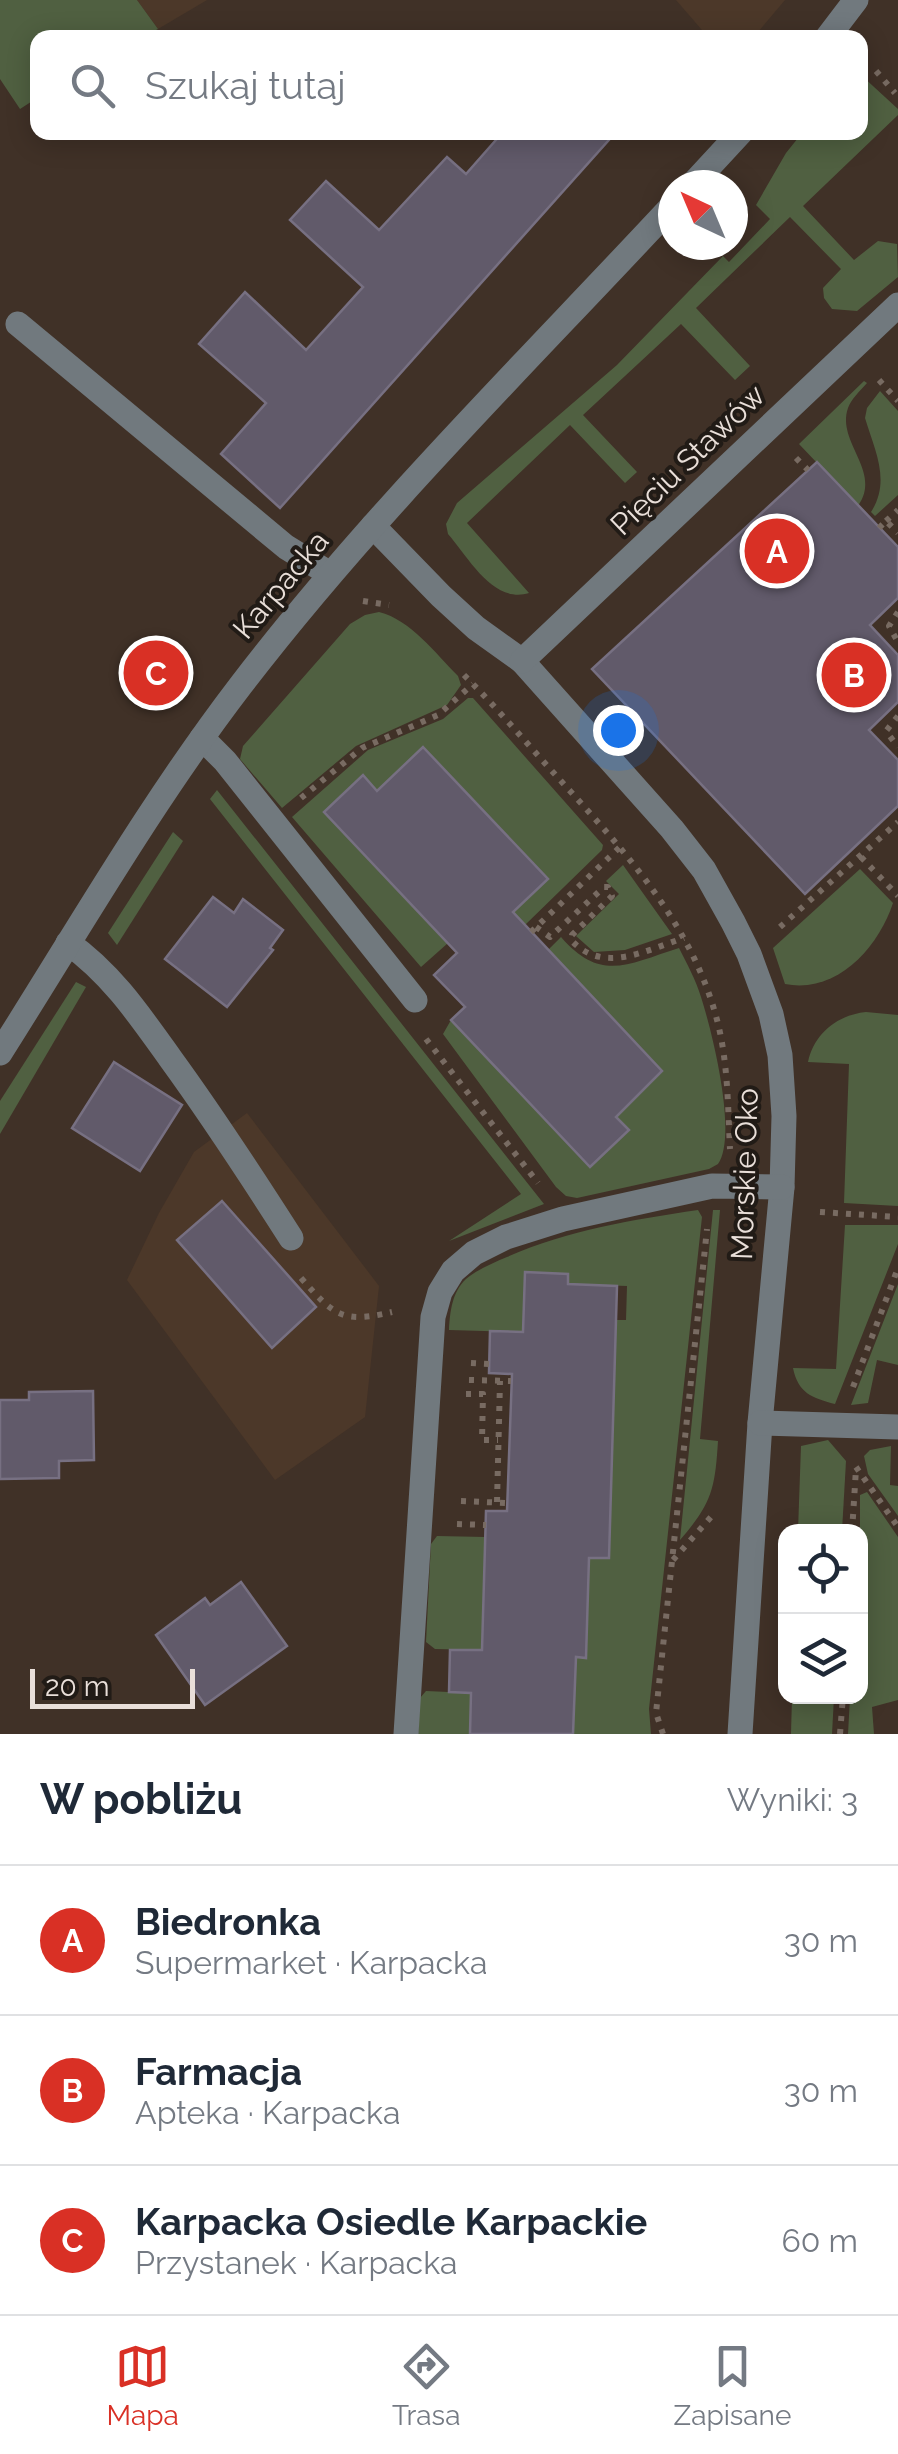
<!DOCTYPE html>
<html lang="pl">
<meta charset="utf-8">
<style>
body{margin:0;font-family:Raleway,sans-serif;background:#f6f6f7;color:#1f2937}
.controls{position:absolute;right:30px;bottom:30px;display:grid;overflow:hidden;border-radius:20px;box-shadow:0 5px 25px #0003}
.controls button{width:90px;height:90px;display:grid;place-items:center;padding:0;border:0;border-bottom:2px solid #e0e1e3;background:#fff;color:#1f2937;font:50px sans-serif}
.compass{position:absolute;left:658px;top:170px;width:90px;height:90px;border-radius:50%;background:#fff;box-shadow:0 5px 25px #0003;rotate:316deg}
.scale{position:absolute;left:30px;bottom:25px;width:165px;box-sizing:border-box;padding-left:10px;border:5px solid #e9dfd9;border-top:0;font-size:28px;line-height:35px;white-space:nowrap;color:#e9dfd9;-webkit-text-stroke:8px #211b16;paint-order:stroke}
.you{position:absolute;left:618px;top:730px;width:35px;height:35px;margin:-25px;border:8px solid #fff;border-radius:50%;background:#1a73e8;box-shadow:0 0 0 15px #1a73e833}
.badge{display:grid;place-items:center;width:65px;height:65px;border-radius:50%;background:#d93025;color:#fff;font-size:32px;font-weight:700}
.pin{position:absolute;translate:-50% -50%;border:5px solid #fff;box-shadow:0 2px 10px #0006}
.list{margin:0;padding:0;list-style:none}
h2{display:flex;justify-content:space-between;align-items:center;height:130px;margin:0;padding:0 40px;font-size:42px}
h2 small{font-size:32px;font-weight:400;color:#747a83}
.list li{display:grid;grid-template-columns:65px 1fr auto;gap:30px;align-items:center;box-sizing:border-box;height:150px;padding:0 40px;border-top:2px solid #e0e1e3}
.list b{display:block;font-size:38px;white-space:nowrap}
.list p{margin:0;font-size:32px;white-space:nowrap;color:#747a83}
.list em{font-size:32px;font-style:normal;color:#747a83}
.icon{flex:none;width:55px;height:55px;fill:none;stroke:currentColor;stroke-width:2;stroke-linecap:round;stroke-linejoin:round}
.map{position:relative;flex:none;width:898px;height:1734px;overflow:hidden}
.search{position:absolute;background:#fff;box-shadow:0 5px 25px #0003;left:30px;right:30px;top:30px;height:110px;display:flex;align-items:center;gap:25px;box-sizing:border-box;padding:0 35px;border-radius:20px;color:#747a83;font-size:38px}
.sheet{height:580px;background:#fff}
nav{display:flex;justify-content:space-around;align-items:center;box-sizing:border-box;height:140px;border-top:2px solid #e0e1e3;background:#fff;font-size:28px;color:#747a83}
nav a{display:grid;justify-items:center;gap:5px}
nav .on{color:#d93025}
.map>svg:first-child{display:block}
.built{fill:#4c3829}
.green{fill:#506041}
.building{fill:#615a6a;stroke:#777082;stroke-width:2.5}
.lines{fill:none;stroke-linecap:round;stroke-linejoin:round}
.path{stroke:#786b62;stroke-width:6;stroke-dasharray:5 8;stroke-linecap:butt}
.minor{stroke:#71797e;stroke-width:25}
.labels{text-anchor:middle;stroke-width:8;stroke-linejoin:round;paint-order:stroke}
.street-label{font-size:30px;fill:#e9dfd9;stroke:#211b16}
</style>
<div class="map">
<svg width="898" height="1734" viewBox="0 0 898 1734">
<rect width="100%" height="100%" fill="#403127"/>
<!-- built -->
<g class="built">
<polygon points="137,0 207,0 158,29"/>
<polygon points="676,0 785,0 753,38 708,37"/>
<polygon points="247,1113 379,1286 365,1417 275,1480 127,1280 159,1213 194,1152"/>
</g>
<!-- green -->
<g class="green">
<polygon points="0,0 137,0 158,29 143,37 38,38 37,98 20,109 0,79"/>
<path d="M861,75L898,109V115L803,206L854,260L878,241L897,244L898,277L857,311L832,309L824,298L823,288L841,269L790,217L696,308L750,366L735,380L681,324L583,415L637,472L625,483L570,425L467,523L529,593C493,604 469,558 448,534L446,524L457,503L617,365L723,256L729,262L770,219L756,205L786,153L802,133L860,132Z"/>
<path d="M864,381L867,383C860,391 851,399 848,408C836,442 883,472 858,506L799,444Z"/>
<path d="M880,391L898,411V495L875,516L871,512C891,481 875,451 865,418L867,408Z"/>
<path d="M379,612C411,620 435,653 458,676L461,685L447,705L356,746L282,808L240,759L243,746L350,624L365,615Z"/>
<polygon points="468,698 473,698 603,845 602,850 525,925 512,913 547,879 423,748 377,791 363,776 448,943 421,967 292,817 368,750 443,719"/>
<polygon points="217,790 544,1204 449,1241 521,1194 210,799"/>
<polygon points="173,832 183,841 117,945 108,933"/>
<polygon points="623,865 672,934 625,950 594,952 576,936 619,894 606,881"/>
<path d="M860,869L893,903C878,948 837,994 785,984L773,948Z"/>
<path d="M561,937C601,983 628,964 679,948C687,964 696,980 701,997C712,1031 738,1135 718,1164L709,1169L577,1198L566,1196L556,1187L443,1034L451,1020L591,1166L629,1131L616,1117L662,1071L548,950Z"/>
<polygon points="76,982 86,987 0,1134 0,1101"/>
<path d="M866,1012L898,1015V1206L844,1203L849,1064L808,1062C814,1034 837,1015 866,1012Z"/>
<path d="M698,1210L702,1217L649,1709L651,1734H573L576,1657L585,1658L589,1558L616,1320H626L627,1286L568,1284V1274L525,1272L523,1332L449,1330C450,1312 452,1292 466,1279C478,1269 493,1263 507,1257C568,1230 632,1220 698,1210Z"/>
<path d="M713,1210H720L700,1439L718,1441C715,1489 712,1503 680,1540Z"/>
<path d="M845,1225H898V1244L835,1404C812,1398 798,1393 793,1368L836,1369Z"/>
<polygon points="898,1284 898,1365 877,1360 868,1403 851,1405"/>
<polygon points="828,1440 846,1461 842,1531 798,1531 801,1446"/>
<polygon points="891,1446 890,1485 898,1486 898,1516 868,1474 864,1456 870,1450"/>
<polygon points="867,1492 898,1537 898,1700 872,1707 874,1734 848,1734 850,1697 860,1696 860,1495"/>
<polygon points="437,1536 485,1537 482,1650 435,1649 426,1642 431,1544"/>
<polygon points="426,1691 471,1693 470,1734 418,1734 420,1698"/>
<polygon points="792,1697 834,1697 832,1734 791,1734"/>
</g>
<!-- building -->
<g class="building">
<polygon points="503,132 616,132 280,508 221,454 266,403 199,344 245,292 306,350 363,287 290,220 326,181 379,230 447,157 466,174"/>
<polygon points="817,462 898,547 898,598 870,625 898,655 898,702 869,730 898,760 898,806 805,894 592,669"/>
<polygon points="423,747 548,879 513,912 662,1071 616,1117 629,1130 590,1167 451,1020 465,1007 434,975 457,953 324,812 363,775 377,791"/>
<polygon points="213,897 234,913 243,899 283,930 270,948 273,950 227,1007 165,959"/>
<polygon points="114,1062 182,1105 140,1171 72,1128"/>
<polygon points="222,1201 316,1307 272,1348 177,1240"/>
<polygon points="525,1272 568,1274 568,1284 617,1286 609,1558 589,1558 586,1658 576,1657 573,1734 470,1734 471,1693 449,1692 450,1650 482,1650 486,1511 507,1511 512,1374 489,1373 490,1331 523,1332"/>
<polygon points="93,1391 94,1460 59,1461 59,1478 0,1479 0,1400 29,1400 29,1392"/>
<polygon points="241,1582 287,1646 205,1705 156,1635 205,1598 210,1605"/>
</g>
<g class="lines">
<!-- path -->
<g class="path">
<polyline points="876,71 895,93"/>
<polyline points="879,380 898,401"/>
<polyline points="796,458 808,470"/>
<polyline points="886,521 898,510"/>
<polyline points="879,528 886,521 898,533"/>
<polyline points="363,601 389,605"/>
<polyline points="898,612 889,626 898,642"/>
<path d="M464,675C498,709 529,746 561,781C628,855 696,929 719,1028C728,1067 728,1109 730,1149"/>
<polyline points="898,716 886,731 898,747"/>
<polyline points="301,798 362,748 438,715 473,684"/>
<polyline points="861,857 898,896"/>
<path d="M536,927L550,937L604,887H608L612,896L572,935L571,940C603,975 646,950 684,938"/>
<polyline points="780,927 898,822"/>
<polyline points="531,932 620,847"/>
<polyline points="426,1039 538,1183"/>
<polyline points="820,1212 898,1217"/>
<path d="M301,1278C334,1315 341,1324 392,1312"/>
<polyline points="471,1363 490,1364"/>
<polyline points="469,1380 511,1381"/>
<polyline points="853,1387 898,1268"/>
<polyline points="466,1394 483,1394 482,1440 498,1440"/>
<polyline points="856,1467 898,1527"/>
<polyline points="461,1501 507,1503"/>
<polyline points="497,1502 500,1381"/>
<polyline points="457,1524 486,1525"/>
<polyline points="852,1532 856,1469"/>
<polyline points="673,1560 711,1517"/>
<polyline points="663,1734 656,1713 707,1229"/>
<polyline points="840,1734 843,1696"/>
</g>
<!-- minor -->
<g class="minor">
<polyline points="827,38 856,0"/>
<polyline points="692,185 741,132"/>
<polyline points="18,324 286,547 330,574"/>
<polyline points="373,526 441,596 476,628 522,661 672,829 704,870 733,922 749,954 771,1014 780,1055 784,1116 782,1187 760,1423 740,1734"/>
<polyline points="522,661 898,305"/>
<polyline points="202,738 225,761 415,1000"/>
<path d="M68,943C111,973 140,1016 170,1058C213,1117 252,1177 291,1238"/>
<path d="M0,1053C78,930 152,801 241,685C372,514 527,362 673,205"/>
<polyline points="760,1423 898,1427"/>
<polyline points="406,1734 433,1317 440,1292 453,1271 474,1253 506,1237 563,1219 712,1186 782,1187"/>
</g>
</g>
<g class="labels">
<!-- street labels -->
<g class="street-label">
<text transform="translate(688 460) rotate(-44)" y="10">Pięciu Stawów</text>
<text transform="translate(281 585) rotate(-50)" y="10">Karpacka</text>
<text transform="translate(745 1174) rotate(-88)" y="10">Morskie Oko</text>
</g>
</g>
</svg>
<div class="controls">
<button><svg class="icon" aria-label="locate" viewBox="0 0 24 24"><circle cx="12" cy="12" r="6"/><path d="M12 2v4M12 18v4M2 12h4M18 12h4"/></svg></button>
<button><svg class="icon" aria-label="layers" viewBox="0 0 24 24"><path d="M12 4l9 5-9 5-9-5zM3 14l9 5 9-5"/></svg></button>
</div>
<svg class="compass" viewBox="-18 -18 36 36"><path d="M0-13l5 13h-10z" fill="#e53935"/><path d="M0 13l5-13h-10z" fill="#747a83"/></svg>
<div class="scale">20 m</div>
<div class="you"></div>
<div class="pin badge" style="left:777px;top:551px">A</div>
<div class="pin badge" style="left:854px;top:675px">B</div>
<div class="pin badge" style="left:156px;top:673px">C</div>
<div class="search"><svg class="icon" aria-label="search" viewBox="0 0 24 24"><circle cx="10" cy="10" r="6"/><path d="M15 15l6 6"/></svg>Szukaj tutaj</div>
</div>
<section class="sheet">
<h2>W pobliżu<small>Wyniki: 3</small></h2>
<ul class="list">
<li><span class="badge">A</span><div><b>Biedronka</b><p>Supermarket · Karpacka</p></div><em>30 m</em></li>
<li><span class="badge">B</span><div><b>Farmacja</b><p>Apteka · Karpacka</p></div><em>30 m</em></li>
<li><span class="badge">C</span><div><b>Karpacka Osiedle Karpackie</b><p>Przystanek · Karpacka</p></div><em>60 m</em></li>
</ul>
</section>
<nav>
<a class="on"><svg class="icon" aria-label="map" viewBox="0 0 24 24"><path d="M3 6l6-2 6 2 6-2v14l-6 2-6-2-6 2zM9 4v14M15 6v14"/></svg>Mapa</a>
<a><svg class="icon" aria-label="directions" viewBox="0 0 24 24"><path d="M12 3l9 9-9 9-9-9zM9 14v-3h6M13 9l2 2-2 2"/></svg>Trasa</a>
<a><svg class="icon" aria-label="saved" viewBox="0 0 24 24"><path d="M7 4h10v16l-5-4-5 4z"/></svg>Zapisane</a>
</nav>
